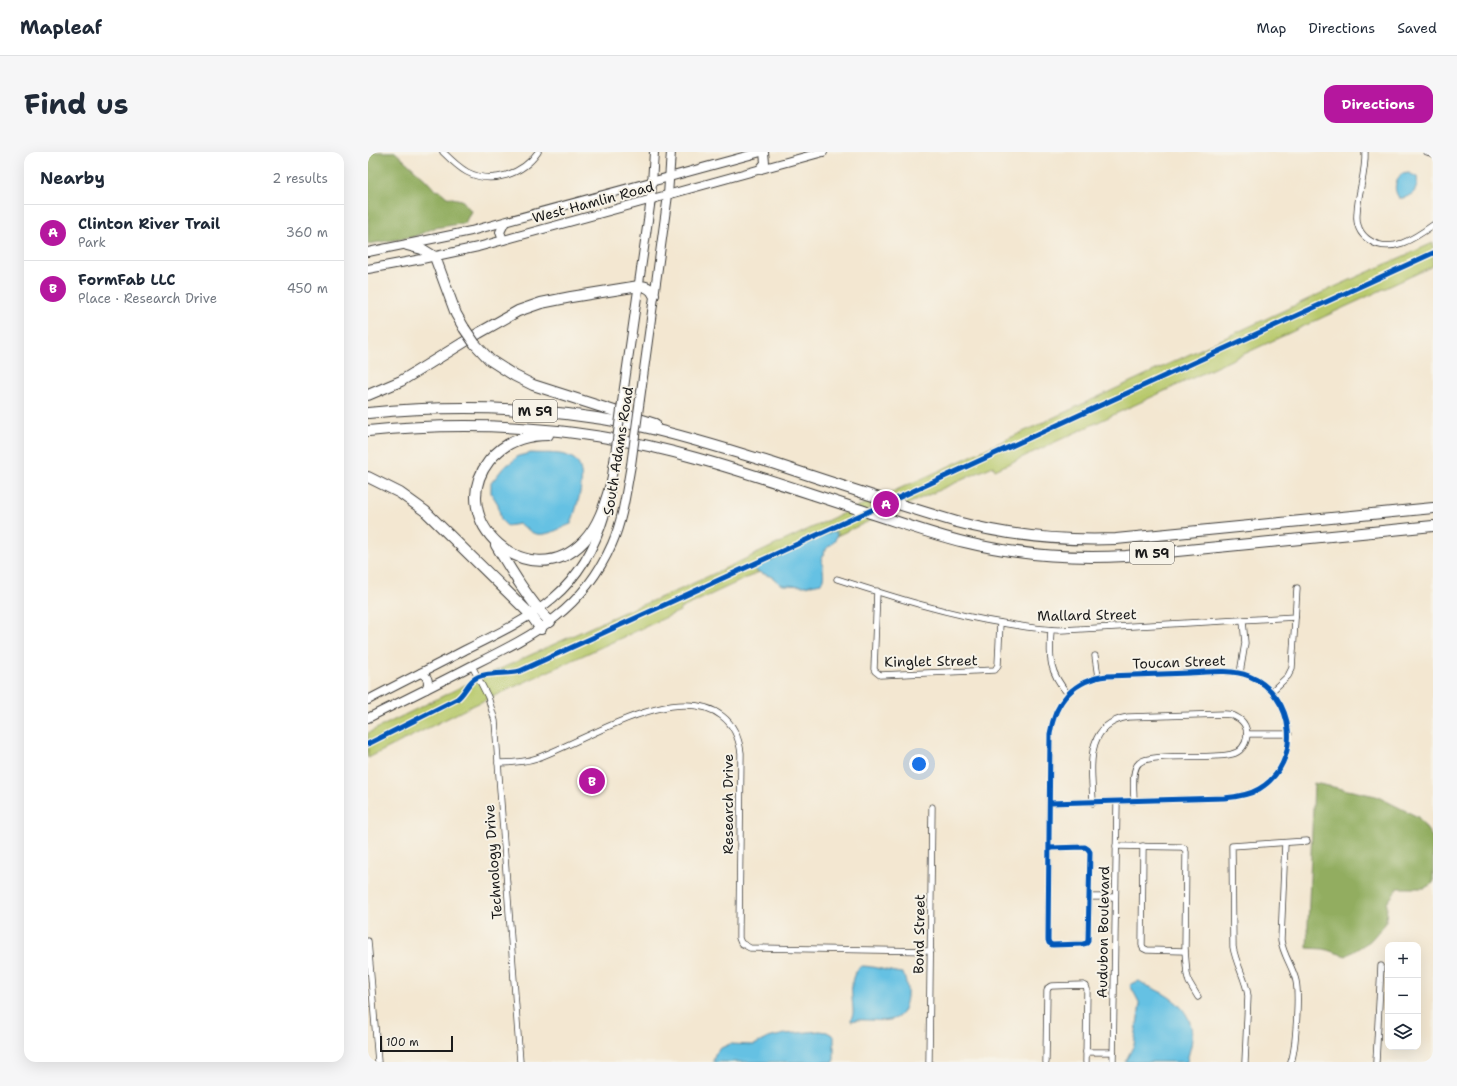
<!DOCTYPE html>
<meta charset="utf-8">
<style>
body{margin:0;font-family:"Shantell Sans",sans-serif;background:#f6f6f7;color:#1f2937}
.controls{position:absolute;right:12px;bottom:12px;display:grid;overflow:hidden;border-radius:8px;box-shadow:0 4px 16px #0002}
.controls button{width:36px;height:36px;display:grid;place-items:center;padding:0;border:0;border-bottom:1px solid #e0e1e3;background:#fff;color:#1f2937;font:20px sans-serif}
.scale{position:absolute;left:12px;bottom:10px;width:73px;box-sizing:border-box;padding-left:4px;border:2px solid #1c1c1c;border-top:0;font-size:11px;line-height:14px;white-space:nowrap;color:#1c1c1c;-webkit-text-stroke:3px #f7f3e8;paint-order:stroke}
.you{position:absolute;left:551px;top:612px;width:14px;height:14px;margin:-10px;border:3px solid #fff;border-radius:50%;background:#1a73e8;box-shadow:0 0 0 6px #1a73e833}
.badge{display:grid;place-items:center;width:26px;height:26px;border-radius:50%;background:#b5179e;color:#fff;font-size:13px;font-weight:700}
.pin{position:absolute;translate:-50% -50%;border:2px solid #fff;box-shadow:0 1px 4px #0006}
.list{margin:0;padding:0;list-style:none}
h2{display:flex;justify-content:space-between;align-items:center;height:52px;margin:0;padding:0 16px;font-size:17px}
h2 small{font-size:13px;font-weight:400;color:#747a83}
.list li{display:grid;grid-template-columns:26px 1fr auto;gap:12px;align-items:center;box-sizing:border-box;height:56px;padding:0 16px;border-top:1px solid #e0e1e3}
.list b{display:block;font-size:15px;white-space:nowrap}
.list p{margin:0;font-size:13px;white-space:nowrap;color:#747a83}
.list em{font-size:13px;font-style:normal;color:#747a83}
.icon{flex:none;width:22px;height:22px;fill:none;stroke:currentColor;stroke-width:2;stroke-linecap:round;stroke-linejoin:round}
.map{position:relative;flex:none;width:1065px;height:910px;overflow:hidden;border-radius:12px}
header{display:flex;align-items:center;gap:24px;box-sizing:border-box;height:56px;padding:0 20px;background:#fff;border-bottom:1px solid #e0e1e3}
header strong{font-size:19px}
nav{display:flex;gap:22px;margin-inline-start:auto;font-size:14px}
.intro{display:flex;align-items:center;justify-content:space-between;box-sizing:border-box;height:96px;padding:0 24px}
h1{margin:0;font-size:28px}
.button{padding:10px 18px;border-radius:12px;background:#b5179e;color:#fff;font-size:14px;font-weight:700}
main{display:flex;gap:24px;padding:0 24px}
aside{flex:1;background:#fff;border-radius:12px;box-shadow:0 4px 16px #0002}
.map>svg:first-child{display:block}
.green{fill:#b8c96c;stroke:#6a7244}
.forest{fill:#92ad60;stroke:#57643e}
.water{fill:#65c1e3;stroke:#406e80}
.lines{fill:none;stroke-linecap:round;stroke-linejoin:round}
.minor-casing{stroke:#3c3a37;stroke-width:7}
.secondary-casing{stroke:#3c3a37;stroke-width:10}
.motorway-casing{stroke:#3c3a37;stroke-width:12}
.minor{stroke:#fff;stroke-width:5.5}
.secondary{stroke:#fff;stroke-width:8}
.motorway{stroke:#fff;stroke-width:10}
.secondary-bridge-casing{stroke:#3c3a37;stroke-width:10;stroke-linecap:butt}
.motorway-bridge-casing{stroke:#3c3a37;stroke-width:12;stroke-linecap:butt}
.secondary-bridge{stroke:#fff;stroke-width:8}
.motorway-bridge{stroke:#fff;stroke-width:10}
.cycleway-casing{stroke:#f7f3e8;stroke-width:8}
.cycleway{stroke:#0057b8;stroke-width:5}
.labels{text-anchor:middle;stroke-width:4;stroke-linejoin:round;paint-order:stroke}
.shield{fill:#f7f3e8;stroke:#5e5c59;stroke-width:1}
.shield-label{font-size:13px;font-weight:bold;fill:#1c1c1c}
.street-label{font-size:14px;fill:#1c1c1c;stroke:#f7f3e8}
</style>
<header>
<strong>Mapleaf</strong>
<nav><a>Map</a><a>Directions</a><a>Saved</a></nav>
</header>
<div class="intro"><h1>Find us</h1><a class="button">Directions</a></div>
<main>
<aside>
<h2>Nearby<small>2 results</small></h2>
<ul class="list">
<li><span class="badge">A</span><div><b>Clinton River Trail</b><p>Park</p></div><em>360 m</em></li>
<li><span class="badge">B</span><div><b>FormFab LLC</b><p>Place · Research Drive</p></div><em>450 m</em></li>
</ul>
</aside>
<div class="map">
<svg width="1065" height="910" viewBox="0 0 1065 910">
<rect width="100%" height="100%" fill="#f7f3e8"/>
<filter id="ink" filterUnits="userSpaceOnUse"><feTurbulence type="fractalNoise" baseFrequency=".025" numOctaves="2"/><feDisplacementMap in="SourceGraphic" scale="8" xChannelSelector="R" yChannelSelector="G"/><feConvolveMatrix kernelMatrix="1 2 1 2 8 2 1 2 1" color-interpolation-filters="sRGB"/></filter>
<filter id="wash" filterUnits="userSpaceOnUse"><feTurbulence type="fractalNoise" baseFrequency=".012" numOctaves="4" result="noise"/><feDisplacementMap in="SourceGraphic" scale="16" xChannelSelector="R" yChannelSelector="G"/><feGaussianBlur stdDeviation="0.9" result="paint"/><feColorMatrix in="noise" values="0 0 0 0 0 0 0 0 0 0 0 0 0 0 0 0 0 1.4 0 .05"/><feComposite in="paint" operator="in"/></filter>
<g filter="url(#wash)">
<rect width="100%" height="100%" fill="#f3e7d1"/>
<!-- green -->
<polygon class="green" points="1065,91 1065,114 627,318 625,314 477,380 312,457 312,459 102,555 0,606 0,581 93,535 254,461 311,438 469,364 560,324 962,137"/>
<!-- forest -->
<g class="forest">
<polygon points="0,0 27,0 58,28 67,38 72,39 79,45 94,48 103,59 97,71 66,76 45,85 0,92"/>
<polygon points="946,631 1008,644 1050,665 1065,686 1065,731 1057,736 1030,736 1019,751 1018,771 1002,789 978,804 956,797 939,796"/>
</g>
<!-- water -->
<g class="water">
<path d="M1041,21L1049,25C1051,37 1044,47 1031,46C1025,37 1027,31 1033,22Z"/>
<path d="M163,301C177,302 194,299 206,307C222,319 208,357 203,372C192,376 177,386 165,381C161,379 156,374 151,372L139,374L133,368L130,352L123,341V331L136,315L145,309L150,304Z"/>
<path d="M463,380H469C469,394 458,392 455,403C452,412 459,424 453,431L438,434L415,433L411,431L404,425L388,419V415Z"/>
<path d="M493,814C507,814 521,820 535,821C539,832 541,842 537,854C531,878 501,864 483,869C483,865 486,862 485,857C484,843 480,824 493,814Z"/>
<path d="M771,829C775,831 778,834 782,835C805,845 825,859 824,886C824,894 820,902 819,910H757L766,893L772,852L762,833L768,830Z"/>
<polygon points="452,879 459,880 466,884 466,910 345,910 347,902 353,896 362,892 386,893 400,886 417,882"/>
</g>
</g>
<g filter="url(#ink)">
<g class="lines">
<defs>
<g id="minor">
<path d="M75,0C82,7 90,15 99,20C124,33 155,22 170,0"/>
<path d="M997,0C998,21 990,40 989,61C988,72 992,82 1001,88C1023,103 1047,86 1065,73"/>
<polyline points="1059,0 1065,2"/>
<path d="M469,427C525,445 581,463 640,472C658,475 676,478 694,478L927,465"/>
<polyline points="509,439 506,517 507,519 512,523 627,518 630,513 632,471"/>
<path d="M683,478C681,506 681,520 700,542"/>
<polyline points="727,504 730,525"/>
<polyline points="104,514 120,545 127,569 152,910"/>
<polyline points="872,521 877,491 875,469"/>
<polyline points="904,539 920,524 924,516 929,436"/>
<polyline points="879,582 921,582"/>
<path d="M130,611C144,611 157,610 169,606C216,590 308,528 354,564C366,573 371,586 373,601L371,779V786L373,791L382,796L563,799"/>
<path d="M725,651C724,616 715,573 760,565L857,562C861,562 865,563 868,565C885,573 881,598 864,602C845,608 782,600 771,611C763,618 766,639 766,649"/>
<path d="M917,691L913,788C915,803 925,815 928,829C931,843 928,897 923,910"/>
<polyline points="748,694 813,695 816,696 818,700 817,799 819,822 821,830 830,845"/>
<polyline points="775,694 774,793 775,796 779,798 817,799"/>
<path d="M681,696L717,695L720,697L722,700L720,788L719,791L715,792L684,793L681,791L680,788L682,582C687,550 705,528 739,524C766,523 794,522 821,521C841,520 863,517 881,524C928,543 935,611 891,637C881,643 868,645 856,646L682,651"/>
<polyline points="721,745 747,745"/>
<polyline points="0,789 10,910"/>
<polyline points="718,900 745,900"/>
<polyline points="561,910 564,655"/>
<polyline points="678,910 679,839 680,836 683,834 715,833 718,834 719,837 718,910"/>
<polyline points="745,910 749,650"/>
<path d="M877,910L880,844C878,827 868,813 865,795L864,694L939,689"/>
<polyline points="1008,910 1013,814"/>
</g>
<g id="secondary">
<polyline points="391,18 397,11 396,0"/>
<polyline points="135,88 132,80 137,70"/>
<polyline points="0,100 103,79 393,0"/>
<polyline points="0,117 54,107 110,95 455,0"/>
<polyline points="255,243 283,47 286,0"/>
<polyline points="272,247 300,43 303,0"/>
<polyline points="242,337 246,310"/>
<path d="M53,521C60,524 62,531 58,537"/>
<path d="M0,548C32,531 65,515 97,498C166,464 214,441 237,362"/>
<path d="M0,566C34,549 69,532 103,514C165,483 214,460 244,392C255,367 258,340 263,313"/>
</g>
<g id="motorway">
<polyline points="39,93 54,97 67,105 88,162 96,176"/>
<polyline points="107,192 122,208 147,224 165,233 287,272"/>
<path d="M0,243L33,229L111,181L150,159L173,151L203,145L271,134C278,134 283,136 286,143"/>
<path d="M0,261C88,252 176,255 263,272C311,282 357,297 404,311C465,331 527,352 589,370C641,384 694,389 748,387L1065,356"/>
<path d="M0,279C110,268 221,275 328,306C386,322 442,342 499,360C531,370 563,382 596,390C649,403 704,407 758,404L1065,374"/>
<path d="M180,283C157,283 136,290 121,309C75,368 162,446 216,389C231,373 237,352 243,332"/>
<polyline points="0,325 32,341 57,359 163,463 173,477"/>
<path d="M128,393C144,420 160,447 182,470"/>
</g>
</defs>
<!-- minor casing -->
<use href="#minor" class="minor-casing"/>
<!-- secondary casing -->
<use href="#secondary" class="secondary-casing"/>
<!-- motorway casing -->
<use href="#motorway" class="motorway-casing"/>
<!-- minor -->
<use href="#minor" class="minor"/>
<!-- secondary -->
<use href="#secondary" class="secondary"/>
<!-- motorway -->
<use href="#motorway" class="motorway"/>
<defs>
<g id="secondary-bridge">
<polyline points="246,310 255,243"/>
<polyline points="263,313 272,247"/>
</g>
<polyline id="motorway-bridge" points="96,176 107,192"/>
</defs>
<!-- secondary-bridge casing -->
<use href="#secondary-bridge" class="secondary-bridge-casing"/>
<!-- motorway-bridge casing -->
<use href="#motorway-bridge" class="motorway-bridge-casing"/>
<!-- secondary-bridge -->
<use href="#secondary-bridge" class="secondary-bridge"/>
<!-- motorway-bridge -->
<use href="#motorway-bridge" class="motorway-bridge"/>
<defs>
<g id="cycleway">
<path d="M0,592L89,547C96,542 99,533 105,528C115,519 139,523 152,519L1065,101"/>
<path d="M681,696L717,695L720,697L722,700L720,788L719,791L715,792L684,793L681,791L680,788L682,582C687,550 705,528 739,524C766,523 794,522 821,521C841,520 863,517 881,524C928,543 935,611 891,637C881,643 868,645 856,646L682,651"/>
</g>
</defs>
<!-- cycleway casing -->
<use href="#cycleway" class="cycleway-casing"/>
<!-- cycleway -->
<use href="#cycleway" class="cycleway"/>
</g>
</g>
<g class="labels">
<!-- shield labels -->
<g class="shield">
<rect x="145" y="248" width="44" height="22" rx="3"/>
<rect x="762" y="390" width="44" height="22" rx="3"/>
</g>
<g class="shield-label">
<text x="167" y="264">M 59</text>
<text x="784" y="406">M 59</text>
</g>
<!-- street labels -->
<g class="street-label">
<text transform="translate(225 50) rotate(-15)" y="5">West Hamlin Road</text>
<text transform="translate(250 299) rotate(-81)" y="5">South Adams Road</text>
<text transform="translate(719 463) rotate(-1)" y="5">Mallard Street</text>
<text transform="translate(563 509) rotate(-1)" y="5">Kinglet Street</text>
<text transform="translate(811 510) rotate(-2)" y="5">Toucan Street</text>
<text transform="translate(360 652) rotate(-90)" y="5">Research Drive</text>
<text transform="translate(125 710) rotate(-94)" y="5">Technology Drive</text>
<text transform="translate(735 780) rotate(-89)" y="5">Audubon Boulevard</text>
<text transform="translate(551 782) rotate(-89)" y="5">Bond Street</text>
</g>
</g>
</svg>
<div class="controls">
<button>+</button>
<button>−</button>
<button><svg class="icon" aria-label="layers" viewBox="0 0 24 24"><path d="M12 4l9 5-9 5-9-5zM3 14l9 5 9-5"/></svg></button>
</div>
<div class="scale">100 m</div>
<div class="you"></div>
<div class="pin badge" style="left:518px;top:352px">A</div>
<div class="pin badge" style="left:224px;top:629px">B</div>
</div>
</main>
